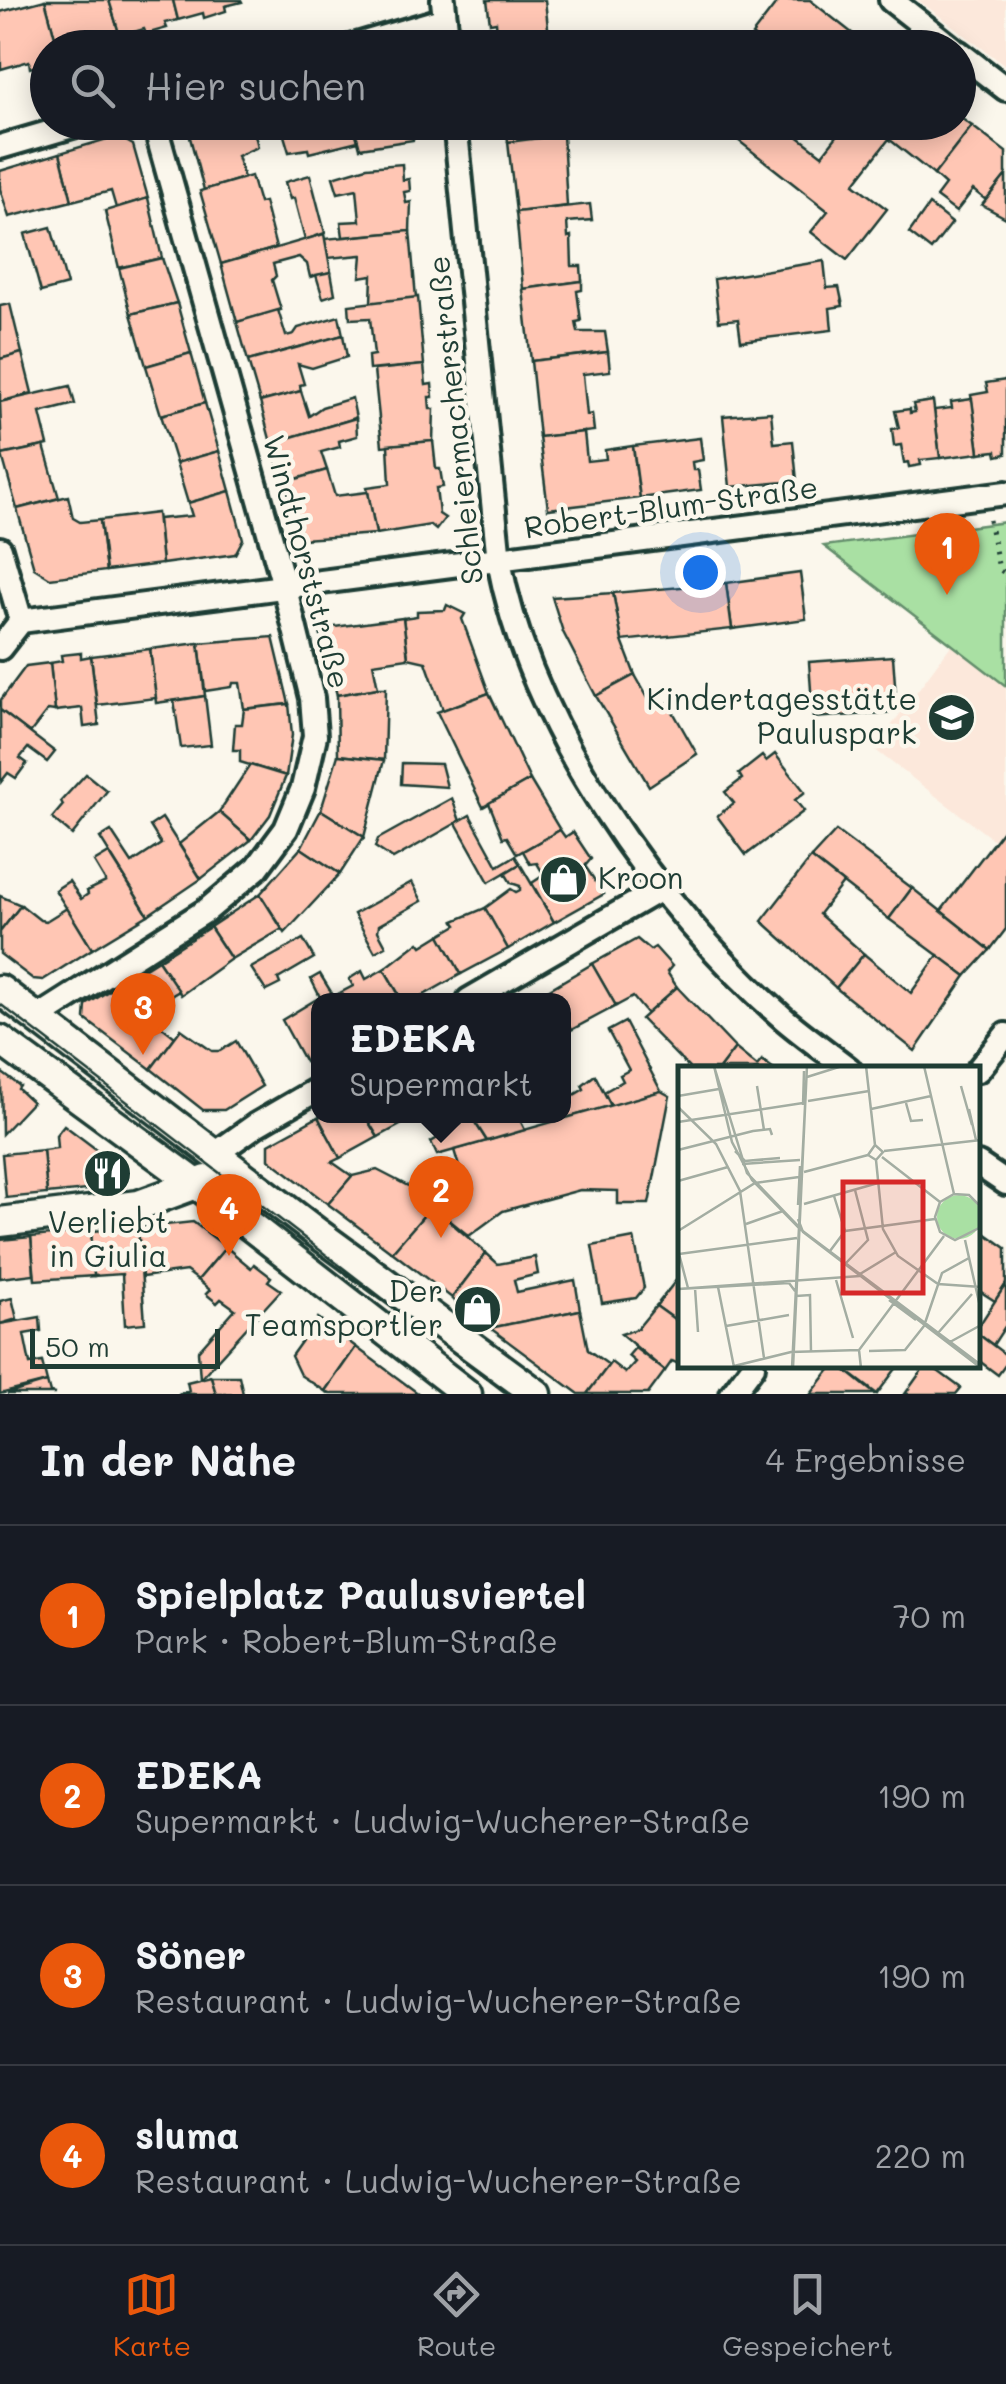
<!DOCTYPE html>
<html lang="de">
<meta charset="utf-8">
<style>
body{margin:0;font-family:Mali,sans-serif;background:#20242c;color:#f1f3f6}
.scale{position:absolute;left:30px;bottom:25px;width:190px;box-sizing:border-box;padding-left:10px;border:5px solid #1f3d34;border-top:0;font-size:28px;line-height:35px;white-space:nowrap;color:#1f3d34;-webkit-text-stroke:8px #fbf7ec;paint-order:stroke}
.you{position:absolute;left:700px;top:572px;width:35px;height:35px;margin:-25px;border:8px solid #fff;border-radius:50%;background:#1a73e8;box-shadow:0 0 0 15px #1a73e833}
.badge{display:grid;place-items:center;width:65px;height:65px;border-radius:50%;background:#ea580c;color:#fff;font-size:32px;font-weight:700}
.pin{position:absolute;translate:-50% -82px;filter:drop-shadow(0 2px 5px #0008)}
.pin::after{content:'';position:absolute;top:52px;width:35px;height:30px;background:inherit;clip-path:polygon(0 0,100% 0,50% 100%)}
.popup{position:absolute;left:311px;top:993px;width:260px;height:130px;box-sizing:border-box;display:grid;place-content:center;border-radius:20px;background:#171b24;filter:drop-shadow(0 2px 8px #0005);font-size:32px;white-space:nowrap;color:#9ea1a6}
.popup b{font-size:38px;color:#f1f3f6}
.popup::after{content:'';position:absolute;left:50%;top:100%;margin-left:-20px;border:20px solid transparent;border-top-color:#171b24}
.list{margin:0;padding:0;list-style:none}
h2{display:flex;justify-content:space-between;align-items:center;height:130px;margin:0;padding:0 40px;font-size:42px}
h2 small{font-size:32px;font-weight:400;color:#9ea1a6}
.list li{display:grid;grid-template-columns:65px 1fr auto;gap:30px;align-items:center;box-sizing:border-box;height:180px;padding:0 40px;border-top:2px solid #363941}
.list b{display:block;font-size:38px;white-space:nowrap}
.list p{margin:0;font-size:32px;white-space:nowrap;color:#9ea1a6}
.list em{font-size:32px;font-style:normal;color:#9ea1a6}
.icon{flex:none;width:55px;height:55px;fill:none;stroke:currentColor;stroke-width:2;stroke-linecap:round;stroke-linejoin:round}
.map{position:relative;flex:none;width:1006px;height:1394px;overflow:hidden}
.search{position:absolute;background:#171b24;box-shadow:0 5px 25px #0003;left:30px;right:30px;top:30px;height:110px;display:flex;align-items:center;gap:25px;box-sizing:border-box;padding:0 35px;border-radius:55px;color:#9ea1a6;font-size:38px}
.sheet{height:850px;background:#171b24}
nav{display:flex;justify-content:space-around;align-items:center;box-sizing:border-box;height:140px;border-top:2px solid #363941;background:#171b24;font-size:28px;color:#9ea1a6}
nav a{display:grid;justify-items:center;gap:5px}
nav .on{color:#ea580c}
.map>svg:first-child{display:block}
.built{fill:#fce8db}
.park{fill:#a9e0a3;stroke:#648e6c;stroke-width:2.5}
.building{fill:#ffc6b4;stroke:#1f3d34;stroke-width:2.5}
.lines{fill:none;stroke-linecap:round;stroke-linejoin:round}
.minor-casing{stroke:#1f3d34;stroke-width:30}
.tertiary-casing{stroke:#1f3d34;stroke-width:35}
.path{stroke:#1f3d34;stroke-width:5;stroke-dasharray:2.5 8;stroke-linecap:butt}
.minor{stroke:#fbf7ec;stroke-width:22}
.tertiary{stroke:#fbf7ec;stroke-width:28}
.tram{stroke:#1f3d34;stroke-width:2.5}
.labels{text-anchor:middle;stroke-width:9;stroke-linejoin:round;paint-order:stroke}
.street-label{font-size:30px;fill:#1f3d34;stroke:#fbf7ec}
.poi-label{font-size:30px;fill:#1f3d34;stroke:#fbf7ec;text-anchor:end}
.inset-road{fill:none;stroke:#a3ada2;stroke-width:2.5}
.view{fill:#d62828;fill-opacity:0.15;stroke:#d62828;stroke-width:5}
.inset-edge{fill:none;stroke:#1f3d34;stroke-width:5}
</style>
<div class="map">
<svg width="1006" height="1394" viewBox="0 0 1006 1394">
<rect width="100%" height="100%" fill="#fbf7ec"/>
<filter id="ink" filterUnits="userSpaceOnUse"><feTurbulence type="fractalNoise" baseFrequency=".01" numOctaves="2"/><feDisplacementMap in="SourceGraphic" scale="20" xChannelSelector="R" yChannelSelector="G"/><feConvolveMatrix kernelMatrix="1 2 1 2 8 2 1 2 1" color-interpolation-filters="sRGB"/></filter>
<g filter="url(#ink)">
<!-- built -->
<g class="built">
<polygon points="918,0 1006,0 1006,66"/>
<polygon points="952,644 1006,686 1006,826 995,841 874,749"/>
</g>
<!-- park -->
<polygon class="park" points="1006,522 1006,686 824,546"/>
<!-- building -->
<g class="building">
<polygon points="45,0 109,0 120,36 108,40 109,45 99,48 58,48"/>
<polygon points="45,0 58,48 48,48 48,63 30,68 29,61 1,69 0,12"/>
<polygon points="109,0 173,0 178,20 165,23 167,28 146,34 144,29 120,36"/>
<polygon points="173,0 241,0 242,2 225,6 226,11 204,18 203,13 178,20"/>
<polygon points="487,0 545,0 550,46 494,48 498,41 496,22 490,23"/>
<polygon points="779,0 810,0 871,48 768,48 752,35"/>
<polygon points="958,116 972,126 934,175 889,139 854,184 887,209 847,260 811,232 828,211 715,122 799,122 792,132 822,155 848,122 958,122"/>
<polygon points="192,122 252,122 258,147 237,156 244,178 204,190 188,130"/>
<polygon points="280,122 353,122 358,141 309,153 308,149 289,152"/>
<polygon points="353,122 411,122 413,140 360,148"/>
<polygon points="506,122 557,122 558,136 508,142"/>
<polygon points="972,126 1006,152 1006,175 986,200 973,190 956,212 936,197 945,185 934,175"/>
<polygon points="563,135 567,206 516,212 508,142"/>
<polygon points="117,136 133,145 148,198 116,208 111,191 72,201 60,153"/>
<polygon points="60,153 72,201 9,217 0,189 0,171"/>
<polygon points="402,164 403,180 409,179 410,191 404,192 406,203 411,202 410,231 343,237 341,222 360,221 357,189 338,193 333,177 367,167"/>
<polygon points="310,175 325,233 305,240 294,198 290,199 285,182"/>
<polygon points="1006,175 1006,218 982,205"/>
<polygon points="251,176 259,203 264,202 276,248 221,264 200,191"/>
<polygon points="148,198 162,258 119,268 105,211"/>
<polygon points="590,204 592,220 567,222 568,237 571,236 572,266 581,266 582,281 523,289 516,212"/>
<polygon points="929,205 952,223 931,250 909,233"/>
<polygon points="51,227 67,285 41,292 25,234"/>
<polygon points="410,231 416,298 371,303 372,275 360,277 362,255 328,258 324,239"/>
<polygon points="324,234 331,272 310,277 307,264 299,257 273,264 276,276 272,280 281,310 237,322 221,264"/>
<polygon points="162,258 177,303 131,314 119,268"/>
<polygon points="824,261 827,288 839,287 843,306 830,308 832,330 741,341 738,319 719,321 714,279"/>
<polygon points="331,272 335,294 323,298 316,275"/>
<polygon points="582,281 582,290 577,291 581,321 576,322 578,332 605,332 608,352 531,361 523,289"/>
<polygon points="418,297 424,365 369,370 368,356 374,355 370,318 350,319 349,305"/>
<polygon points="177,303 191,353 146,366 131,314"/>
<polygon points="10,304 22,353 0,359 0,306"/>
<polygon points="278,310 286,336 294,334 298,328 339,316 343,335 248,361 237,322"/>
<polygon points="343,335 347,357 312,368 298,364 304,384 300,385 301,391 260,402 248,361"/>
<polygon points="608,352 610,371 583,374 587,415 592,414 594,431 539,437 531,361"/>
<polygon points="22,353 32,393 0,402 0,359"/>
<polygon points="191,353 205,403 161,415 146,366"/>
<polygon points="424,365 426,385 432,384 433,397 429,397 430,409 434,409 433,441 382,446 374,370"/>
<polygon points="1006,380 1006,454 997,456 996,451 979,453 971,395 988,392 986,383"/>
<polygon points="70,386 75,404 40,413 48,445 2,455 0,402"/>
<polygon points="301,391 309,416 322,407 352,398 356,418 271,443 260,402"/>
<polygon points="972,399 979,453 940,458 934,410 952,408 951,402"/>
<polygon points="933,401 940,458 920,460 921,465 909,467 908,462 904,463 901,445 894,446 892,429 899,428 895,411 910,409 910,413 915,412 913,404"/>
<polygon points="205,403 219,451 176,463 161,415"/>
<polygon points="771,412 774,443 793,441 797,481 730,487 723,416"/>
<polygon points="356,418 357,436 339,441 340,447 321,452 327,470 283,483 271,443"/>
<polygon points="584,432 587,461 606,459 605,450 633,446 640,498 548,509 539,437"/>
<polygon points="700,438 703,460 692,462 693,470 698,470 701,490 640,498 633,446"/>
<polygon points="433,441 436,469 440,469 443,487 436,488 439,514 445,518 436,530 430,525 376,534 367,487 390,484 388,445"/>
<polygon points="44,446 59,498 17,509 2,455"/>
<polygon points="219,451 230,491 188,503 176,463"/>
<polygon points="327,470 335,496 368,492 376,534 302,539 294,511 291,512 286,482"/>
<polygon points="230,491 243,539 235,554 162,564 158,519 192,516 188,503"/>
<polygon points="68,496 73,518 80,522 100,520 106,571 50,578 34,568 17,509"/>
<polygon points="157,513 162,564 106,571 100,520"/>
<polygon points="800,573 806,619 732,629 726,583"/>
<polygon points="726,583 732,629 622,641 613,593"/>
<polygon points="613,593 622,641 635,675 596,696 563,632 552,597"/>
<polygon points="447,605 465,614 462,619 489,693 443,710 426,662 408,658 403,618 417,616 417,611 445,610"/>
<polygon points="403,618 408,658 373,663 378,688 337,695 319,629"/>
<polygon points="273,637 289,704 244,709 240,683 233,683 232,687 205,691 199,643"/>
<polygon points="199,643 205,696 156,703 150,649"/>
<polygon points="150,649 156,698 97,705 91,656"/>
<polygon points="81,653 81,658 91,656 99,725 84,727 82,708 55,711 50,663 62,661 61,655"/>
<polygon points="893,656 897,712 813,718 809,662"/>
<polygon points="50,663 55,711 48,710 30,733 0,710 0,701 26,666"/>
<polygon points="635,675 653,707 668,703 697,754 649,786 596,696"/>
<polygon points="378,688 386,688 384,760 338,755 337,695"/>
<polygon points="489,693 530,780 483,807 437,712"/>
<polygon points="205,696 211,745 181,748 174,701"/>
<polygon points="289,704 292,735 286,776 240,762 240,750 233,750 235,724 242,724 244,709"/>
<polygon points="0,710 55,752 47,762 28,748 20,758 27,763 16,778 8,773 1,782"/>
<polygon points="775,754 805,792 795,800 804,811 746,855 717,816 734,803 725,792 742,779 739,774 762,756 766,761"/>
<polygon points="338,755 384,760 364,837 321,810"/>
<polygon points="402,763 441,764 447,787 401,784"/>
<polygon points="250,765 286,776 270,815 251,840 219,812"/>
<polygon points="86,774 107,791 72,835 52,818 63,805 61,801"/>
<polygon points="530,780 560,830 517,854 507,837 503,838 489,803"/>
<polygon points="452,798 460,821 393,859 375,847 378,839"/>
<polygon points="321,810 364,837 340,874 301,848"/>
<polygon points="219,812 251,840 201,879 179,844"/>
<polygon points="470,815 498,866 515,856 520,864 489,882 456,823"/>
<polygon points="162,818 201,879 148,915 100,838 111,831 132,863 161,844 150,826"/>
<polygon points="1006,826 1006,929 990,950 941,911"/>
<polygon points="560,830 565,837 573,832 591,859 585,866 604,894 554,922 532,883 544,875 537,863 530,864 523,851"/>
<polygon points="836,831 912,888 889,919 811,858"/>
<polygon points="301,848 340,874 285,933 260,894"/>
<polygon points="109,853 148,915 92,949 55,890 69,881 81,899 88,894 87,891 106,882 94,862"/>
<polygon points="811,858 843,883 819,914 864,954 836,988 762,921"/>
<polygon points="520,864 554,922 508,949 485,908 511,889 516,892 520,890 520,886 511,883 505,873"/>
<polygon points="412,882 422,901 379,925 378,931 386,946 375,952 354,914"/>
<polygon points="912,888 990,950 966,976 889,919"/>
<polygon points="260,894 282,929 231,959 210,927"/>
<polygon points="0,896 21,905 0,932"/>
<polygon points="21,905 40,920 46,921 67,908 92,949 43,980 33,979 0,954 0,932"/>
<polygon points="485,908 508,949 461,974 440,935 457,925 454,921"/>
<polygon points="210,927 231,959 181,995 158,960"/>
<polygon points="440,935 461,974 415,1000 402,1000 384,969 419,942 422,946"/>
<polygon points="303,939 314,958 278,979 280,984 266,991 251,968"/>
<polygon points="637,939 650,950 655,947 672,966 667,972 677,987 647,1014 633,997 616,1006 592,964"/>
<polygon points="864,954 911,993 938,955 966,976 915,1051 836,988"/>
<polygon points="158,960 179,991 152,1007 152,1019 175,1037 151,1069 85,1019 86,1005"/>
<polygon points="592,964 616,1006 571,1030 564,1017 564,1000 554,1000 548,990"/>
<polygon points="384,969 402,1000 336,1000 334,996 353,986 349,979 362,971 366,979"/>
<polygon points="320,974 336,1000 318,1000 318,1054 305,1062 282,1020 320,997 311,979"/>
<polygon points="677,987 735,1048 719,1069 690,1069 641,1019"/>
<polygon points="625,1022 661,1091 611,1106 604,1092 623,1081 620,1075 629,1070 608,1031"/>
<polygon points="181,1029 212,1051 220,1051 236,1041 262,1086 224,1110 203,1110 151,1069"/>
<polygon points="735,1048 757,1066 762,1060 774,1069 719,1069"/>
<polygon points="1,1072 20,1086 18,1089 32,1102 2,1134"/>
<polygon points="595,1075 611,1106 562,1119 560,1116 564,1116 564,1101 584,1089 582,1085"/>
<polygon points="661,1091 670,1096 649,1204 618,1204 618,1191 580,1190 503,1211 469,1236 432,1206 431,1180 461,1173 454,1150"/>
<polygon points="321,1116 365,1116 378,1137 340,1158 318,1117"/>
<polygon points="365,1116 417,1116 378,1137"/>
<polygon points="465,1116 471,1116 487,1141 437,1155 431,1142 461,1124 459,1119"/>
<polygon points="471,1116 488,1116 490,1119 497,1116 518,1116 525,1130 487,1141"/>
<polygon points="318,1117 340,1158 332,1162 352,1176 328,1204 269,1159 269,1144"/>
<polygon points="64,1125 129,1174 126,1186 47,1194 43,1150 57,1148 56,1135"/>
<polygon points="43,1150 47,1194 6,1198 2,1154"/>
<polygon points="377,1170 408,1186 431,1180 432,1206 392,1252 328,1204 352,1176"/>
<polygon points="432,1206 486,1253 452,1298 392,1252"/>
<polygon points="193,1222 226,1247 198,1280 186,1271 142,1277 138,1228"/>
<polygon points="138,1228 145,1323 125,1325 122,1274 94,1276 91,1231"/>
<polygon points="978,1228 1006,1248 1006,1284 995,1301 978,1290"/>
<polygon points="91,1231 94,1276 35,1280 31,1237"/>
<polygon points="31,1237 34,1274 0,1278 0,1240"/>
<polygon points="634,1238 644,1288 636,1298 602,1303 592,1246"/>
<polygon points="226,1247 251,1268 254,1264 271,1277 268,1281 281,1290 200,1379 198,1351 235,1309 221,1299 217,1303 206,1294 210,1290 198,1280"/>
<polygon points="486,1253 498,1264 535,1257 538,1274 514,1280 517,1292 575,1280 580,1310 490,1328 481,1322 474,1323 452,1298"/>
<polygon points="681,1274 681,1324 656,1306"/>
<polygon points="1006,1284 1006,1325 993,1345 978,1334 978,1327"/>
<polygon points="12,1298 17,1319 0,1324 0,1301"/>
<polygon points="656,1306 681,1324 681,1362 679,1364 672,1361 665,1371 621,1334 637,1329"/>
<polygon points="580,1310 588,1350 609,1365 587,1394 579,1394 490,1328"/>
<polygon points="40,1317 41,1331 24,1334 30,1364 42,1362 47,1382 0,1394 0,1324"/>
<polygon points="318,1318 356,1347 325,1391 300,1375 291,1356"/>
<polygon points="978,1334 1006,1355 1006,1364 998,1375 978,1360"/>
<polygon points="356,1347 419,1394 330,1394 325,1391"/>
<polygon points="635,1348 665,1371 648,1394 587,1394 611,1362 625,1373 635,1362 628,1356"/>
<polygon points="833,1366 840,1366 875,1394 811,1394"/>
<polygon points="840,1366 898,1366 877,1394"/>
<polygon points="925,1366 931,1366 961,1388 956,1394 905,1394"/>
<polygon points="211,1376 216,1394 178,1394 189,1391 187,1382"/>
<polygon points="211,1376 239,1376 243,1394 216,1394"/>
<polygon points="47,1382 50,1393 55,1394 7,1394"/>
</g>
<g class="lines">
<defs>
<g id="minor">
<polyline points="443,0 448,48"/>
<polyline points="891,0 952,48"/>
<polyline points="347,48 445,19"/>
<polyline points="958,52 1006,89"/>
<path d="M455,122L499,561C530,728 657,907 783,1018C804,1036 827,1052 849,1069"/>
<polyline points="0,147 86,122"/>
<polyline points="0,549 21,621"/>
<polyline points="0,648 21,621 1006,493"/>
<polyline points="469,1000 662,888"/>
<polyline points="37,1018 207,910 257,868 286,829 303,788 315,736 312,698 285,589 154,122"/>
<polyline points="978,1070 1006,1035"/>
<polyline points="215,1154 256,1125 318,1089"/>
<polyline points="978,1164 1006,1183"/>
<polyline points="732,1394 753,1366"/>
</g>
<g id="tertiary">
<polyline points="0,990 316,1232 537,1394"/>
<polyline points="0,1040 195,1183 467,1394"/>
<polyline points="0,1222 139,1205 207,1180"/>
</g>
</defs>
<!-- minor casing -->
<use href="#minor" class="minor-casing"/>
<!-- tertiary casing -->
<use href="#tertiary" class="tertiary-casing"/>
<!-- path -->
<polyline class="path" points="989,520 999,569 1006,574"/>
<!-- minor -->
<use href="#minor" class="minor"/>
<!-- tertiary -->
<use href="#tertiary" class="tertiary"/>
<!-- tram -->
<polyline class="tram" points="0,1004 507,1394"/>
</g>
</g>
<!-- icons -->
<defs>
<symbol id="school-disc" viewBox="-11 -11 22 22"><circle r="9.5" fill="#1f3d34" stroke="#fbf7ec"/><path d="M0-5L7-2L0 1L-7-2ZM-4 1L0 2.5L4 1V4Q0 6-4 4Z" fill="#fff"/></symbol>
<symbol id="shop-disc" viewBox="-11 -11 22 22"><circle r="9.5" fill="#1f3d34" stroke="#fbf7ec"/><path d="M-5-2.5h2.3a2.7 3.5 0 0 1 5.4 0H5L5.5 6h-11ZM-1.5-2.5h3a1.5 2.3 0 0 0-3 0Z" fill="#fff"/></symbol>
<symbol id="restaurant-disc" viewBox="-11 -11 22 22"><circle r="9.5" fill="#1f3d34" stroke="#fbf7ec"/><path d="M-5-6h1v4h1v-4h1v4h1v-4h1v5L-1.5 .5V6h-2V.5L-5-1ZM5-6V6H3V1.5H1.5Q1.5-4 5-6Z" fill="#fff"/></symbol>
</defs>
<g fill-rule="evenodd">
<use href="#school-disc" x="924" y="690" width="55" height="55"/>
<use href="#shop-disc" x="536" y="852" width="55" height="55"/>
<use href="#restaurant-disc" x="80" y="1146" width="55" height="55"/>
<use href="#shop-disc" x="450" y="1282" width="55" height="55"/>
</g>
<g class="labels">
<!-- street labels -->
<g class="street-label">
<text transform="translate(456 420) rotate(-96)" y="10">Schleiermacherstraße</text>
<text transform="translate(671 508) rotate(-8)" y="10">Robert-Blum-Straße</text>
<text transform="translate(306 562) rotate(75)" y="10">Windthorststraße</text>
</g>
<!-- poi labels -->
<g class="poi-label">
<text x="917" y="710">Kindertagesstätte<tspan x="917" dy="34">Pauluspark</tspan></text>
<text x="598" y="889" text-anchor="start">Kroon</text>
<text x="108" y="1233" text-anchor="middle">Verliebt<tspan x="108" dy="34">in Giulia</tspan></text>
<text x="443" y="1302">Der<tspan x="443" dy="34">Teamsportler</tspan></text>
</g>
</g>
<!-- overview -->
<g transform="translate(678 1066)">
<rect width="302" height="302" fill="#fbf7ec"/>
<path d="M259 151a22 22 0 1 1 44 0a22 22 0 1 1-44 0Z" fill="#a9e0a3"/>
<path class="inset-road" d="M36,0L54,76L74,114L122,163L303,299M36,0L69,107L126,166M188,0L197,79L190,89L198,94L205,86L197,79M246,0L276,128M129,11L164,0M79,20L86,64M283,20L294,59M0,30L41,23M130,35L191,25M228,37L233,55L245,54M125,39L126,5M0,41L38,78L62,125L86,292M193,43L253,30M291,43L298,74M0,56L125,37M0,84L75,65L92,63L94,69M57,85L67,95L102,92M206,85L303,74M204,91L262,136M198,94L205,163L220,190L260,218L303,221M64,98L122,94M126,106L190,89M0,115L50,101M156,130L167,165M126,138L200,117M120,139L122,100M303,141L291,129L276,128L262,136L257,151L262,166L277,174L303,161M120,153L125,166L303,302M68,158L105,145M0,165L77,117L121,111M287,174L303,245M0,184L10,222M152,185L167,165L257,153M1,188L119,172M168,197L190,174L177,124M182,208L218,186M158,214L175,272M40,221L56,301M17,222L20,266M0,223L182,210M0,223L111,217L117,225M118,230L132,229L133,286M211,234L238,254M247,257L264,207L291,192M48,260L111,249M260,267L294,228M272,276L303,259M191,285L227,284L246,260M48,302L113,286L181,284M114,302L129,0M115,302L129,0M183,302L181,284L266,170"/>
<path class="view" d="M165,116H245V227H165Z"/>
<rect width="302" height="302" class="inset-edge"/>
</g>
</svg>
<div class="scale">50 m</div>
<div class="you"></div>
<div class="pin badge" style="left:947px;top:595px">1</div>
<div class="pin badge" style="left:441px;top:1238px">2</div>
<div class="popup"><b>EDEKA</b>Supermarkt</div>
<div class="pin badge" style="left:143px;top:1055px">3</div>
<div class="pin badge" style="left:229px;top:1256px">4</div>
<div class="search"><svg class="icon" aria-label="search" viewBox="0 0 24 24"><circle cx="10" cy="10" r="6"/><path d="M15 15l6 6"/></svg>Hier suchen</div>
</div>
<section class="sheet">
<h2>In der Nähe<small>4 Ergebnisse</small></h2>
<ul class="list">
<li><span class="badge">1</span><div><b>Spielplatz Paulusviertel</b><p>Park · Robert-Blum-Straße</p></div><em>70 m</em></li>
<li><span class="badge">2</span><div><b>EDEKA</b><p>Supermarkt · Ludwig-Wucherer-Straße</p></div><em>190 m</em></li>
<li><span class="badge">3</span><div><b>Söner</b><p>Restaurant · Ludwig-Wucherer-Straße</p></div><em>190 m</em></li>
<li><span class="badge">4</span><div><b>sluma</b><p>Restaurant · Ludwig-Wucherer-Straße</p></div><em>220 m</em></li>
</ul>
</section>
<nav>
<a class="on"><svg class="icon" aria-label="map" viewBox="0 0 24 24"><path d="M3 6l6-2 6 2 6-2v14l-6 2-6-2-6 2zM9 4v14M15 6v14"/></svg>Karte</a>
<a><svg class="icon" aria-label="directions" viewBox="0 0 24 24"><path d="M12 3l9 9-9 9-9-9zM9 14v-3h6M13 9l2 2-2 2"/></svg>Route</a>
<a><svg class="icon" aria-label="saved" viewBox="0 0 24 24"><path d="M7 4h10v16l-5-4-5 4z"/></svg>Gespeichert</a>
</nav>
